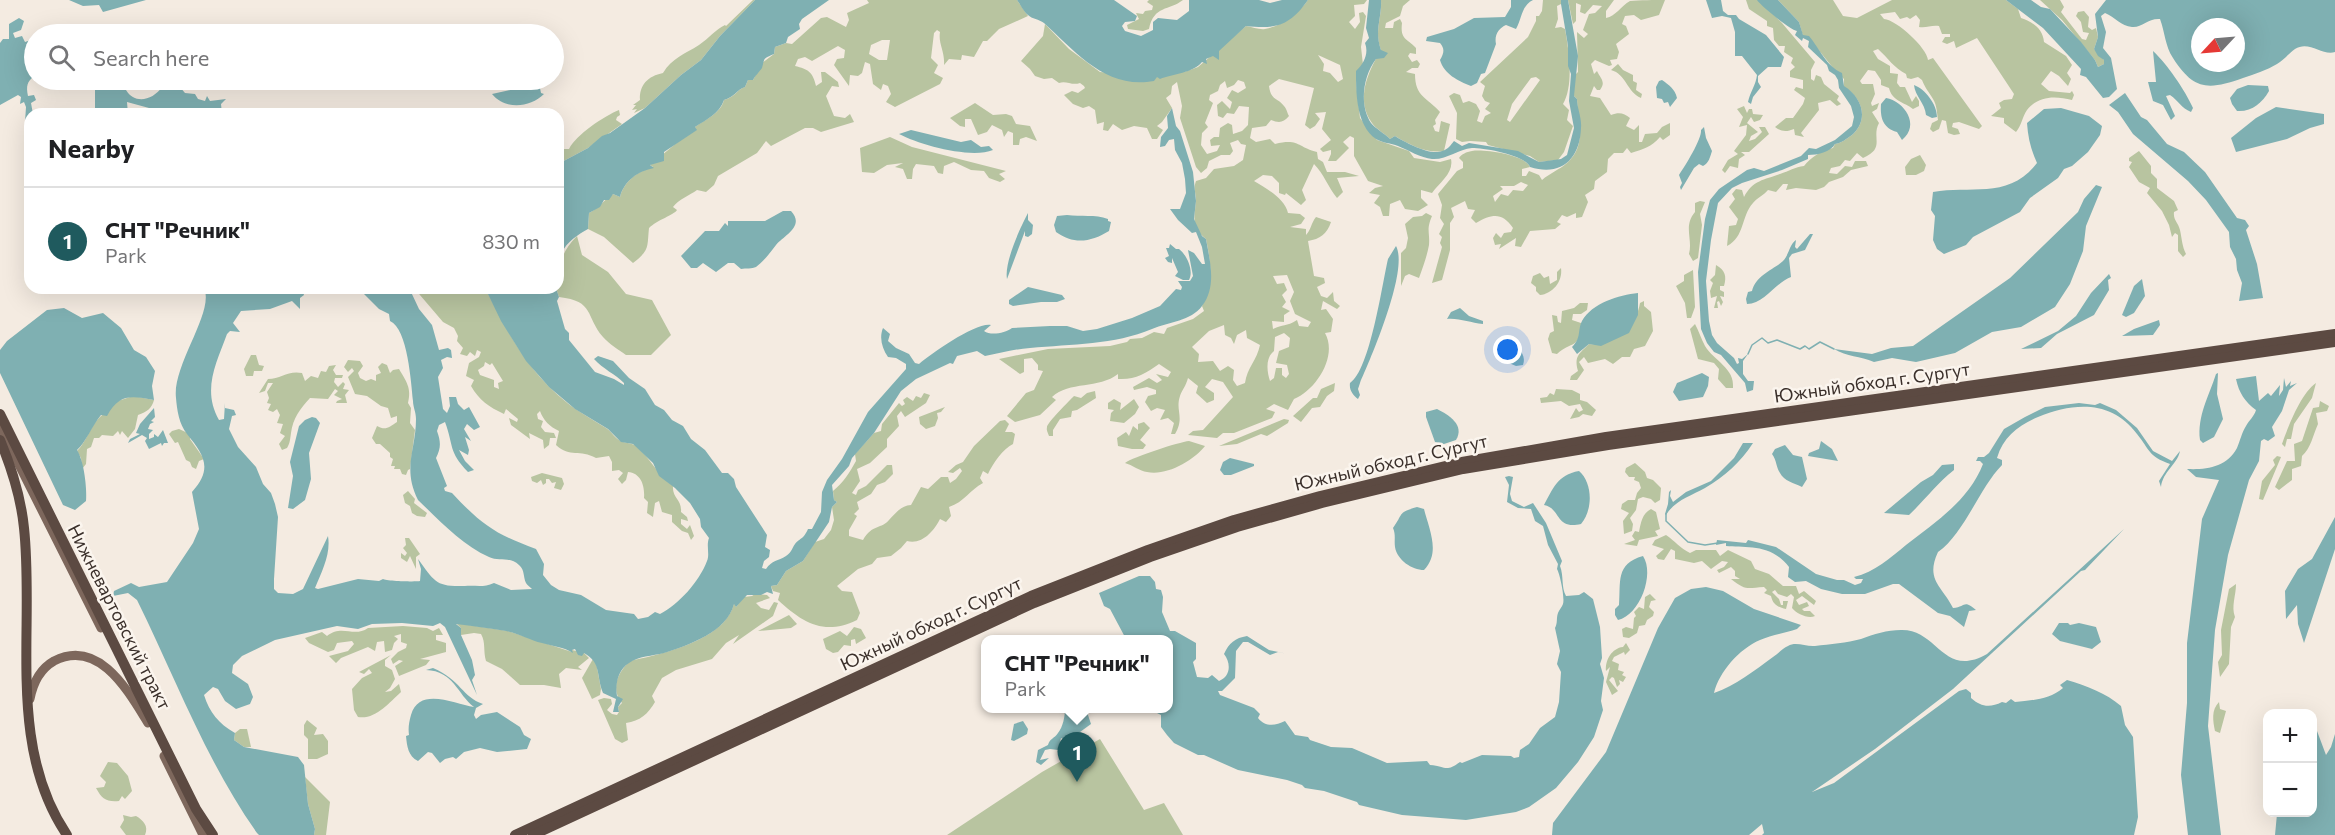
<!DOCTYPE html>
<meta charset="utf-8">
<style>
body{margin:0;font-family:Commissioner,sans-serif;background:#f2f2f2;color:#202124}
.controls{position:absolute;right:18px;bottom:18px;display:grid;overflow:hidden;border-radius:12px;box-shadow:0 6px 24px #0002}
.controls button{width:54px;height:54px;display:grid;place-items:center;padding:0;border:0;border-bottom:2px solid #e0e0e0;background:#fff;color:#202124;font:30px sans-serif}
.compass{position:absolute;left:2191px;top:18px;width:54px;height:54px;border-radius:50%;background:#fff;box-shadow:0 6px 24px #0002;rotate:244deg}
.you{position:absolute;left:1508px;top:350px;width:21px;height:21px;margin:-15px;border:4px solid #fff;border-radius:50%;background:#1a73e8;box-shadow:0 0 0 9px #1a73e833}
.badge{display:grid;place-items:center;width:39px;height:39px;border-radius:50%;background:#1f5a5e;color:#fff;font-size:20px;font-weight:700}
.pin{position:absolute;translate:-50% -50px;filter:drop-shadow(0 2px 3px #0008)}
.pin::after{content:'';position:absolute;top:32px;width:21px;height:18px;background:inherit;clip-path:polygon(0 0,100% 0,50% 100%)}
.popup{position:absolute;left:981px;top:635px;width:192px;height:78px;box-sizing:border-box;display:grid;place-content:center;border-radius:12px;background:#fff;filter:drop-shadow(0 2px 4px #0005);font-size:20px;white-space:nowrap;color:#757577}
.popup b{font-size:22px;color:#202124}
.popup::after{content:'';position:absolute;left:50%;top:100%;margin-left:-12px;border:12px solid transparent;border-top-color:#fff}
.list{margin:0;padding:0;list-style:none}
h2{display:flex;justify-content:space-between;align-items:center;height:78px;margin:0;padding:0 24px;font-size:26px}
h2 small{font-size:20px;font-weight:400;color:#757577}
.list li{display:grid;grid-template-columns:39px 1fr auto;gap:18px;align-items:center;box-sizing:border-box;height:108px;padding:0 24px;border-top:2px solid #e0e0e0}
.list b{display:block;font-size:22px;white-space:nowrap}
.list p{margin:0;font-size:20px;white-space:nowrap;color:#757577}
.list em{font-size:20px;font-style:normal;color:#757577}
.icon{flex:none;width:33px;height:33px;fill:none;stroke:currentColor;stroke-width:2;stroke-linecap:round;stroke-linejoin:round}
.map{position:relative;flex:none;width:2335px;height:835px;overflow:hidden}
.search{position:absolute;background:#fff;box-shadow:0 6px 24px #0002;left:24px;top:24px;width:540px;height:66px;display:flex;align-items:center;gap:15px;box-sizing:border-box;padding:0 21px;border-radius:33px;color:#757577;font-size:22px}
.panel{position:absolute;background:#fff;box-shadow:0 6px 24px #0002;left:24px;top:108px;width:540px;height:186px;border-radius:18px}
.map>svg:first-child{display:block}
.green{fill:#b8c4a0;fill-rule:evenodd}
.water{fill:#7fb0b2;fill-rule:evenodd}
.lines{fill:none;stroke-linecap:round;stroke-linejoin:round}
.stream{stroke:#7fb0b2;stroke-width:1.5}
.major{stroke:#7d675c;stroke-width:9}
.highway{stroke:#5c4a42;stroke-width:10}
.labels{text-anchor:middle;stroke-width:5;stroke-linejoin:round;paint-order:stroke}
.street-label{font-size:18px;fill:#3b302b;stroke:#fbf5ee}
</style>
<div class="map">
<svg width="2335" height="835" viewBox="0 0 2335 835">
<rect width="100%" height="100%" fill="#f4ebe1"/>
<!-- green -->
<g class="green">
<path d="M753,0H755L720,36L701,60L681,75L645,108L634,113L637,109L632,110L636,105H633L640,100C639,85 648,76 663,73C672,58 685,54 699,45C709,38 715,30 725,25L726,26Z"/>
<path d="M867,0H1017L1028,16L999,29L987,41H983L974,57L962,55L961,60L949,59L944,65C945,51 938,44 940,32L937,30L934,33L931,58L938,65L934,73L943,78L940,84L895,107L886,102L891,94L888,86L883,84L881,90L873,84L870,64L865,62L862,73L858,76L850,75L849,86L834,65L837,59L844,58L845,50L838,46L812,61L805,57L798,59L795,66C808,69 813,72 816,86L822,82L821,72H825L838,82L839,87L832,86L826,96L834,116L845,118L850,114L854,122L821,132L813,128H805L771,146L766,141L757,153L718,176L714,185L706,192L697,190C690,195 678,200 673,207L677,210C674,215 657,220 649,228C647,247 650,250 633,263L604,237L588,229L589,213C599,208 604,200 613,194L620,197C624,181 638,171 653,167L650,165L685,136L696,130L695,127C705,120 721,113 724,100C737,96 736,90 745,87L748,80H753L762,63L774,54L775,47L786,43L792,44L821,18L827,17L846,27L849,20L847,13L869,3ZM882,40H890L887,60H879L869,54L871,45Z"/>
<path d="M1149,0H1183C1169,11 1154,5 1149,29L1143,31L1128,29L1127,25L1139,19L1136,13L1143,14L1145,11L1152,10L1153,6L1147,2Z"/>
<path d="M1308,0H1367L1364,4L1354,5L1355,16L1349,22L1355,29L1360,22L1359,13L1363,12L1366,16L1361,47L1363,65L1356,83L1360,118L1377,140L1409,151L1414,158L1440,162L1451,159C1454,173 1440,182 1432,193L1421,190V198L1428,205L1418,211L1405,209L1400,200L1390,204L1389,216H1383L1380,207L1374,203L1380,195L1369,193L1375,188L1383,186L1368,181L1354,156V138L1350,136L1343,142L1349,148L1336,161H1328L1331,154V150L1323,152L1320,149L1331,140L1322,129L1326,112L1315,113L1320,119L1315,126L1310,129L1305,125L1314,88L1279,79L1269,86C1271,101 1277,97 1284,106C1287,109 1287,113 1289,116C1283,123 1279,123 1271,120L1266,126L1252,128L1250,138L1256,142L1270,139L1275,144C1299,138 1297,147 1317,152L1318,159L1323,162L1327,172H1345L1359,176L1337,178L1343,192L1337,198C1328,187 1324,174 1314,164L1302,190L1306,200L1301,205L1286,193L1285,195L1279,193V183L1272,176L1263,175L1254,181C1266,188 1285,199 1288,213L1300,214L1305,218L1301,224L1290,227L1306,229V235C1311,230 1311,223 1316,217L1331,222C1327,234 1320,239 1308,241L1314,276L1324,278L1325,283L1317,287L1321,296L1327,298L1333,292L1334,301L1340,306L1337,309L1323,301L1321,310L1326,309L1333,319L1331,332L1325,333C1338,356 1316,390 1294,399L1288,410L1274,404L1266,409L1275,412L1272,418L1234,433H1223L1217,438L1188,435L1193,431L1203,430L1233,397L1223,382L1212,379L1205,387L1214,393V400L1207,403L1196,393L1198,386L1188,378C1186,386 1182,390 1180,396C1175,411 1185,417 1175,434H1171L1174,423L1168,418L1160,420L1165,410L1157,408L1151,411L1145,402L1148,396L1156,394V390L1147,387L1134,390L1133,387L1149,378L1157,383L1162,380L1156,374L1168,377L1171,372L1159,364C1145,374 1135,380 1118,379V374C1099,389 1069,381 1052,397L1056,400L1040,415L1015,422L1007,416L1026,393L1034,390L1043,371L1038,370V365L1032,358L1024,359V372L1020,374L999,359L1048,349L1110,346L1127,342L1130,339L1142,338L1154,332L1164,334L1167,328L1193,319L1204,311L1202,306C1214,284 1211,263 1206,239C1190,227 1195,216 1196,200C1196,193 1193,189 1196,181L1206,178L1214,169L1234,166L1243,160L1246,145L1241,144L1238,140L1230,143L1233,151L1230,155H1221L1209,161L1207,168L1201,173L1196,167L1180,118L1182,106L1177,82L1172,86L1171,94L1166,98L1172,108L1162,122L1157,126L1163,130L1157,139H1152L1147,128L1134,126L1122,130L1113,124L1108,131L1103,130L1104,122L1097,124L1095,110L1089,106L1083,108L1073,104L1064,95L1072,91L1078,93L1085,88L1084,86L1080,83C1072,86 1066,80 1059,83L1052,78L1044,79L1035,76L1030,69L1021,61L1043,36L1045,24L1069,49L1100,72L1157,77L1187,71L1198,67L1246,26C1252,27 1260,30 1265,29C1282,26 1298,14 1308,0ZM1318,55L1340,65L1343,79L1338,82L1330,73L1323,71L1324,64ZM1238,80L1244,82L1246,88L1238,93L1232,90L1227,98L1232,102L1230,109L1222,101L1217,105L1218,116L1223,118L1227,113L1234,114L1239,106L1249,107L1248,125L1242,131L1233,134L1232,125L1228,123L1220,128L1219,137H1214L1210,140L1211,146L1220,145L1217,151L1207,154L1201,145L1202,133L1208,127L1205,123L1213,103L1209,100L1210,95L1218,91L1220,85L1225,81L1227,88L1234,85ZM1287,275L1294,292L1290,301L1295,314L1311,322L1308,327L1299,326L1297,320C1286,327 1283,324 1273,329L1272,321L1284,322V315L1290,311L1282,307L1286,302L1282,295L1287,290L1284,283L1277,284L1273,276ZM1224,325L1225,335L1231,338L1234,344L1237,335L1246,330L1247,338L1260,345C1257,360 1247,368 1245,383L1237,386L1233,380L1234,370L1228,366L1220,371L1213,361L1198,362L1199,354L1192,347L1209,331ZM1284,333L1290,338L1289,347L1279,351L1276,363L1287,365L1289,374L1286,378L1282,375V368H1276L1274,378L1270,381C1267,372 1265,358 1274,351L1275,337Z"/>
<path d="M1381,0H1410L1403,6L1400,16L1386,23L1385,28H1393L1394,22L1400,19L1402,23C1400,40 1407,38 1416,48V54L1410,53L1408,56L1412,62L1417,60L1420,64L1418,68H1412L1406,72L1415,74C1415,97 1427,97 1440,112L1435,120L1436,124L1433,126L1435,131L1439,132L1441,121L1450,124L1444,151C1427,154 1410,145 1395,136L1390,139C1384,133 1376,129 1372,123C1355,99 1368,72 1381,50C1374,30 1382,19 1381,0Z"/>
<path d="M1543,0H1561V4L1557,6L1558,19L1555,28L1561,27L1565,29C1569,51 1574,85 1563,104L1569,110L1567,120L1573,126L1564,152L1558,160L1539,162L1530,156L1488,145L1486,142L1470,141L1462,142L1456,139L1457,113L1449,96L1454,93L1460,95L1463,103L1469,101L1476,104L1480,111L1477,121L1482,123L1485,116L1491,113L1485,109L1490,103L1485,101L1482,96L1485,86L1480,82L1528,37L1536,21V16H1539L1542,11ZM1536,77L1540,80L1510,122L1507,120L1512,104L1531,78Z"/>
<path d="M1568,0H1614L1606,11V18C1616,16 1621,6 1630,1C1639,0 1655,0 1665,0L1659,15L1641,20L1634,15L1625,16L1622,24L1626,26L1629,34L1616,44L1619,52L1617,59L1610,60L1612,65L1609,66L1595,60L1591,64L1594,74L1597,71C1601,79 1606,82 1600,90H1597L1594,86L1590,96L1600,98L1611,115C1619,112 1624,113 1630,118L1626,126L1634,130L1639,125V142H1642L1645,134L1657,133L1662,127L1670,123V135L1663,140L1660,137C1651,147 1644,149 1631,153L1627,148L1623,153H1614L1608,159L1607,172L1595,181L1594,189L1585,195L1588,202L1582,217L1576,218V213L1567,217L1562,215L1557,222L1561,224L1555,229L1530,231L1521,247L1515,246L1516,238L1499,249L1501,244L1495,245L1493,238L1496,233L1501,238L1504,233L1511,232L1513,228C1502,212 1492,214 1476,223L1471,218L1475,210L1468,209L1465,201L1451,208L1454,217L1450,223V250L1442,280L1432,283L1442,247L1440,243L1442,237L1439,234L1444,224L1440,218L1442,205L1438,194L1457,171L1463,168V162L1459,158C1462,154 1466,152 1472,151C1485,149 1525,155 1530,167L1522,169V176H1526L1529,171L1539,175L1542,180C1550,173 1559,170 1567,163C1588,144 1577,121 1577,99L1574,96V76L1578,72L1577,32L1584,38L1588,34L1583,30L1589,14L1595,13L1602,6L1593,5L1585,14L1580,12L1581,5L1576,3V21L1573,24ZM1521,182L1528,185L1523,191L1513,190L1508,196L1501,194L1495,202L1493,196L1503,189L1500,186H1514Z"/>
<path d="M1746,0H1759L1782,23L1815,62L1811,70V79L1814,81L1816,75L1821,77L1824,84L1839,96L1837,100L1841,104L1837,106L1830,100L1818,103L1819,110L1801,133L1804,137L1795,135L1794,129C1787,132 1781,132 1775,127L1786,118H1793L1803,104L1805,98L1794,90L1796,87L1803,89V80L1790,77V71L1795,67L1791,63L1793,58L1784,52L1785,46H1779L1774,40L1773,28L1767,26V21L1749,9Z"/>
<path d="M1778,0H1833L1843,16L1857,18L1892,0H2006L2018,9L2021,18C2033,22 2043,29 2044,42L2066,56L2072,65L2067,73L2071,79L2068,86L2059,76L2051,71L2041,84L2049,91L2070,93L2072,91L2074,95L2072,100C2056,96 2039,95 2027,110C2022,117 2022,125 2016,132L2004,123V118L1991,116L2001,108L1999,103L2004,100L2012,99L2014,94L1977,38L1956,48L1954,41L1947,44L1942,42L1945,37H1950V34H1942L1939,26C1931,25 1927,28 1919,27L1920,20L1916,15L1910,19L1907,17L1900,19L1895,12L1880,14L1884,19C1897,20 1927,48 1928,60L1933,58L1982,126L1979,129L1959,122L1953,123L1952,127L1958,129L1960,134L1954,135L1948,133L1946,121L1942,120L1939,129L1933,132L1930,129L1932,123L1938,120C1937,114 1937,105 1933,99C1929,92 1925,88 1922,80L1918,77L1911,79L1907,78L1906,74C1894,68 1888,58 1878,49L1873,51L1878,59L1890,66V73L1898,74L1897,83L1900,87H1905L1912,102L1916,96L1919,101V106L1913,109C1904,102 1892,101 1889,88L1881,85V80L1875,71L1868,70L1860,81L1862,84H1873L1875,94L1871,103L1872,106L1879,103L1877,109L1872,112L1879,123C1871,138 1886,148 1863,158L1857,153L1850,161L1845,160L1840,166L1831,168L1829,173L1837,174L1845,166L1852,167L1855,161H1866L1868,166L1851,170L1843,177L1829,182L1824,187L1816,190L1796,188L1786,190L1788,184H1783L1776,192L1768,190C1764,195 1757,198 1753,203C1741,216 1745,237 1727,246L1729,226L1736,225L1738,219L1729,207L1735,199L1732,194L1736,189L1742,190L1744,197C1753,180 1764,180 1780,174C1789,171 1795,167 1804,166C1811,157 1822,150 1833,148L1835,144C1842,143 1846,139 1852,135C1869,120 1863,98 1844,87V79C1828,65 1820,47 1803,36L1799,22Z"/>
<polygon points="2040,0 2060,0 2064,7 2061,12 2082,39 2086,40 2089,33 2083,32 2081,22 2076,16 2078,12 2084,11 2089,17 2088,27 2092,30 2096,28 2098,37 2094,49 2104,60 2104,64 2098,67 2095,60 2062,20"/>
<path d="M1618,64L1623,70L1633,75V81L1637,83L1636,90L1642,94L1641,98C1627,92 1626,74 1611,70Z"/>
<polygon points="975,103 993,115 1006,114 1012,116 1016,124 1030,126 1037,141 1026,137 1020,139 1019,145 1013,145 1013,133 1008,131 1004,137 1002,130 992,125 987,132 978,135 971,119 965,119 965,127 960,126 950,118"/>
<polygon points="1744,106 1747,113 1749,109 1752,109 1753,114 1763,115 1760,120 1754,122 1751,117 1747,123 1758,132 1751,136 1749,141 1755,139 1762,132 1759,127 1765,127 1769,134 1749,152 1741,152 1745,155 1739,159 1738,168 1730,166 1725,173 1722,170 1728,160 1738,154 1734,151 1746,135 1747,125 1739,127 1743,117 1737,109"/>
<path d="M619,110L620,115L617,117L616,120L622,124L588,148L558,164V152L561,149H569C576,135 604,116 619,110Z"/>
<polygon points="890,137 912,147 1006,171 999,174 1005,179 1000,182 989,178 984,171 971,170 954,162 944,166 943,174 938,173 934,166 916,164 913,169 912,179 907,179 903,169 895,167 903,163 887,165 874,173 862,172 860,148"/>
<path d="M2139,151L2151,166V173L2157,179V188L2174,201L2178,210L2174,212C2173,220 2178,222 2180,230C2182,239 2182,246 2186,254L2183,257L2178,251V235L2175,233L2172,237L2169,225L2162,211L2147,193L2150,188L2139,182L2129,167L2132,162L2129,161V158Z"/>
<polygon points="1920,155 1926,165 1924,171 1916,175 1906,175 1905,167 1911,159"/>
<path d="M1700,201L1705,202L1700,214L1702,225L1698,258L1693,261L1689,254C1693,239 1683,226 1695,212V203Z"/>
<path d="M1426,213L1432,216C1426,230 1430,232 1429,245C1427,256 1423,267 1419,278L1409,274L1405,276L1401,286V253L1406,248L1408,238L1405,224L1413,217L1422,216Z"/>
<path d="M577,236L582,255L608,272L626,294L652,300L671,335L651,355H626C619,350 609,344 603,337C585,316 595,301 559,297L556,288H558C558,266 561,252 577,236Z"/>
<path d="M1716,265C1725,270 1727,276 1724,286H1720V290L1724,292V297L1720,296L1723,302L1721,306L1719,301L1717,302L1718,308H1714L1717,296L1711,298L1710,291L1713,283L1710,280L1715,275Z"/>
<path d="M1561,268C1563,282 1552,294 1540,295L1536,291V287L1531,283L1533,276L1540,273L1544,278L1549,276L1550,284L1557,280V272Z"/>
<polygon points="1693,270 1695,307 1691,318 1687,318 1685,303 1676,286 1684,281 1684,275"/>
<path d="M414,288H485C510,336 529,375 574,408C584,415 595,421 606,428C611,431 614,437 619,440C624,444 631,442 636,446C651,459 657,474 673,486C672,498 682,499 681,512L687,517L688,521L681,519V524L687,529L690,525L694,536L691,540L688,533L682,531L672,522V515L662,512L659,501L655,503L653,517L647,513L648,502L644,498C645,486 641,473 628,472L626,480L622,484L618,479L623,473L619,470L612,471V462L609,456L596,458C580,449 570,458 556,445L559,431C550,427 543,420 540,411L537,414L538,419L543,421L541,427L545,432L554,433L556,438H550L549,445L544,449L543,440L529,433L530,439L511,425L509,418L517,422L518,419L506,409L504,414C489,407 479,400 471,386L474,380L466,376L469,363L479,357L481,352L477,350L475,356L470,352L467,356L460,354L463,348L457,341L458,336L454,328L443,322ZM485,362L490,365L492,363L503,381L498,383L499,389L494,387V380L480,375L478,370L484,366Z"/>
<path d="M1644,301V306L1651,312L1653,331L1645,346L1634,349L1630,357H1622L1613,364L1605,359L1588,363L1584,357L1579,362L1584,370L1577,380H1570L1571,376L1578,371C1574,356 1579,354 1589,344C1612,347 1637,325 1640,303Z"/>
<path d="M1580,303H1588L1587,310L1581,314H1573L1572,320L1581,323C1581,349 1571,341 1557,354L1552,353L1548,339L1550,333L1554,331L1552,315L1557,316L1558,322L1561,323L1562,311L1574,308Z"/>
<path d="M1695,324C1699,331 1701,339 1705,346C1714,361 1735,368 1733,388H1726L1718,379L1719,369L1714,363L1698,359L1690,329Z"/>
<polygon points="251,355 256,355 259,365 264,366 262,371 254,371 253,376 246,376 244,369"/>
<path d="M348,360L360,361L363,366L358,373L360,378L366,381L371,379L376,381V375L381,373L378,367L382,363L387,365L390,373L393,370L399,369C406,381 412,388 408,403L411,408L410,423L415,430L410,469L408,470L406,475L402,474L400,469H394L395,466H391L393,459L390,457V453L380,444H376L372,438L377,426C386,431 389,427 397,422V416L391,418L388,408L381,406L367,396L355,394L348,377L354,371L352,368L348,372L344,367Z"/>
<path d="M336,365L333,370L336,375H343L342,378H335L334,382L338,387L343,382L345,384L343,389L349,390L345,395L347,403H336L337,401L342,399L334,395L338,391L335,389L328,399L310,398C300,409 293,418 291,433C290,440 290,443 287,448L282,450L279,444L285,436L280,433L283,424L277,423L280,415L277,409L273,412L268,410L271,404L267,403L269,398L267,392L273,383H268L265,391L259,393L268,379C281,379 288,370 302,373L305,381L311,376L318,378L321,371L326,372L329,366Z"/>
<polygon points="1335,383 1334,391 1327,396 1320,407 1312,408 1301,422 1293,416 1313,398 1317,398 1321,389"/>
<path d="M2316,383L2312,398L2294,424L2291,439H2287L2285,447L2282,444C2288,427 2301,393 2316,383Z"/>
<polygon points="1556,389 1572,390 1580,394 1580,400 1587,402 1596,410 1592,416 1583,414 1579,417 1570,419 1576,408 1579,412 1583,410 1580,404 1569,406 1561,401 1541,403 1540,398 1547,397 1550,393 1554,395"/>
<path d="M1095,391L1096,398L1077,410L1072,411L1071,417L1060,419L1053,430V436H1049C1048,433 1046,430 1047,427C1047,423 1070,400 1074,396L1081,398L1087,393Z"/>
<path d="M924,393L930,395L926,403L905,417L901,411L897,416L899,426L887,439V447L870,463L857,469L860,481L852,493L856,495L858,490L866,486L887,465H892L893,474L885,482L877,485L871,494L857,502L859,509L854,514L857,516L849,530V536L863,540C872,524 882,529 889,520C896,513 900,506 911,505L921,487L928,489L941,477H948L950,483L956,479L962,471L960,468L953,473L948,472L956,465L963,462L974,446L1000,421L1005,420L1009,424L1005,432H1012L1015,434L1013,444C1003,449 993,463 988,474L983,471L980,478L983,483C970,490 964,502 949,507L951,516L946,522L940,519C934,531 922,545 907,541L901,548L891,556L877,558L872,564L858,569L837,586L842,591L852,592L860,613L857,620C824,636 803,623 778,600L780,593L773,591L771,586L777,585L786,571L803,561L815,542L824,539L831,530L834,520L832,507L837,502L834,500L833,491C843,483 850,472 856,461L855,454L874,433L881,431L882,424L899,403L902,406L905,404L903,400L907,397L913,401L916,396L921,398Z"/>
<path d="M133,396L154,400C152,408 147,412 138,415L135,429L128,438L122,431L120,435L118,431L113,436L102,435L99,438H94L91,447L87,449L86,464L82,469L81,458L77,451C86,442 90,428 98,419C104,412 111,411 115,402Z"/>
<polygon points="1114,399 1121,403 1120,410 1134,399 1139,407 1135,414 1124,423 1110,421 1111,413 1114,410 1108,409 1108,403"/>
<path d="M2320,401L2329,406L2327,411L2316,413L2318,424C2313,435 2311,448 2302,456L2301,466L2292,469V480L2279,490L2275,487L2287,461H2295L2294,444L2302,441L2313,408L2319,407Z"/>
<polygon points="945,407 941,412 937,413 938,418 935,426 926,429 920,424 919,417"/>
<polygon points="1284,419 1289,420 1288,423 1267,436 1261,434 1237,444 1219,446"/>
<polygon points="1144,422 1150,428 1140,440 1146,445 1143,449 1132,449 1118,446 1117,438 1126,432 1129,436 1133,426 1138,430 1138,424"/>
<polygon points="179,429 190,434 190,439 204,459 199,461 196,469 192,467 190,462 186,460 178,442 175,443 169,434 172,431"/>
<path d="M1189,441L1205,446C1193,461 1167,476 1147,472C1140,471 1132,465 1125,463C1133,457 1179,442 1189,441Z"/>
<polygon points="2277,456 2281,457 2263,500 2259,499 2262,481 2275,465 2273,460"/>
<polygon points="1635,463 1645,472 1647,478 1653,480 1661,488 1660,500 1655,503 1651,499 1643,497 1638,499 1636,510 1630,518 1633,524 1632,531 1624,534 1623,521 1629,513 1621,509 1622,504 1628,500 1635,500 1637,493 1641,488 1639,482 1634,480 1635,477 1629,477 1625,472 1626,468"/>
<polygon points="542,473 562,478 564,484 561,490 554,488 556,482 552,483 549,479 546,479 546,483 543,485 541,480 537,483 532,481 531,477"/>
<polygon points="408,491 415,499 414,503 427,513 425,517 417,516 412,513 410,506 405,503 403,495"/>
<path d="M1651,509L1656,512L1660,529L1655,531L1658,536L1639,540L1637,546L1624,544L1635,540L1632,536L1635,531L1639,532C1641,522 1642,514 1651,509Z"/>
<path d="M1666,535C1675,541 1680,548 1690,553L1696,550H1716L1720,556L1728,550L1751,561L1755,569L1769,574L1783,586H1796L1799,594L1804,591L1816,601L1814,605L1802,596L1796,600L1799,605L1807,602L1809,606L1802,609L1804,611H1810L1815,616C1808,619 1797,614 1792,608L1794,597L1791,594L1787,597L1778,594L1775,590L1772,592L1779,599L1781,605H1783V601H1788L1786,609C1778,607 1773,605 1771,596L1764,593L1767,590L1764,587C1747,588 1746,591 1731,579H1740L1735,576V571L1731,567L1719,573L1717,570L1724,567L1728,562L1722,561L1711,569L1702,561L1694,563L1675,559V551L1671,549L1664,560L1658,559L1656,556L1664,549L1652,545L1655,540Z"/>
<polygon points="405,538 409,538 420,554 416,557 416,569 410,556 407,562 401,558 401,553 405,556 407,553 403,548 406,545"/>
<path d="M2236,584C2236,596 2231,606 2235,617L2231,627L2229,664L2220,677L2218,662L2222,655L2221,630L2229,589Z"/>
<path d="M755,594L767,595L770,598L756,603L761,608L769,610L774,602L778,603L773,616L733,644L739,635L726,643L712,659L676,670L662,678L652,696L655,702C648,714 640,721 626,723L628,740L622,743L615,739L598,700L604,698L611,699L612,704L607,710L612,714L617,715L619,712L618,707L622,703C610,689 618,672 630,661C662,654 726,640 734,603L736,607L744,597L752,596Z"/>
<polygon points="1650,594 1656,600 1651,601 1649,607 1654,612 1653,616 1647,620 1645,625 1639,626 1637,633 1629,638 1623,637 1622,629 1626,627 1633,629 1634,618 1636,616 1634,612 1639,607 1644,609 1645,597"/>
<polygon points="789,615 797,624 791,628 758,631"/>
<path d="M456,623L508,631L572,652V650L584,653L589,658L578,667L582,670L566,668L559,674L561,688L544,685H520L502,669L486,661C483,651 486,643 481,634L474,633L461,635V628Z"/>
<path d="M403,626L427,628L433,631L439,628L443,635H436V640L446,643V652L420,659L430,660L426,665L399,676L395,666L403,661L399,660L393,664L391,659L398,652L406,648L407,644L401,642V634L394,636L398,639L394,643L392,650L385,652L384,641L377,642L375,651L368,647L341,658L336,663L329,656L348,651L354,644L352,641L337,643L334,650L328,652L309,643L305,638L322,632L327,636C342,624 354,638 368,628Z"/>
<polygon points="854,627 861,629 866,638 856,644 855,639 851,640 851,646 844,645 838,652 833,653 826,649 823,639 840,631 847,636"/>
<path d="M1626,643L1630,650L1625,655L1624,652L1614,657L1612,661L1619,664L1618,670L1624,672L1622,675L1626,677L1623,682L1619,680L1620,684L1617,687L1614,678L1612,677L1609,680L1618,691L1612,695L1606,682L1610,667L1606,671C1605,660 1612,648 1623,647Z"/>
<path d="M391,655L385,660V666L392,670L395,679L390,688L385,692L391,691L399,684L401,692C389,703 375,720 358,717L354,710L352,689L362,678L372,673L369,669L364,674L359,672Z"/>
<polygon points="593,659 596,662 601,689 600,695 592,699 582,678"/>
<path d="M2219,702L2220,709L2226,711L2220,733L2215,731C2213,721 2211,710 2219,702Z"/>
<polygon points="307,720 317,728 314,735 323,734 328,741 328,754 317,759 308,759 308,739 304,735 304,725"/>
<polygon points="240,729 247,729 251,747 244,747 234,740 235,733"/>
<polygon points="1100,739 1144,810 1164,803 1183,835 947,835 1042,772"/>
<path d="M108,762L117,763L128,776L132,791L125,799L122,796L119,801C106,802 102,799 96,788L104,787L106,782L100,776Z"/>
<polygon points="305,777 330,802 326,835 314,835 315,829 308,804"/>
<path d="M123,815L131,817L136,816C143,820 149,826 145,835H126L120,827L124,820Z"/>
</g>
<!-- water -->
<g class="water">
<polygon points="69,0 146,0 103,12 99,5 83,6"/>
<path d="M755,0H829L802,19L799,24L800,29L788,37L786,43L775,47L774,54C763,59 765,57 762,68C760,71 755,76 753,80H748L745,87C736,90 736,96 724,100C720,113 706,120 695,127L697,130L664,152V161L650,165L654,168C638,171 624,181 620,197L613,194L609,200H604L600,207L589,213L588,229C579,234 566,242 562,253C560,259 560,266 558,273V164L588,148L602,136L610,133L645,108L681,75L701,60L720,36Z"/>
<path d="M1017,0H1114L1137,16L1135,21L1125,22L1122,26L1125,31L1141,36L1153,30V22L1158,18L1177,20L1189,11V0H1259L1270,3L1282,0H1308C1289,27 1275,29 1246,26L1219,51V60L1213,56L1206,59L1207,64L1202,62C1193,73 1173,74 1160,79L1157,77L1154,81C1106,90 1076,52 1044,23C1039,19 1032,19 1028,15C1024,12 1020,4 1017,0Z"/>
<path d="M1369,0H1381C1382,19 1374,30 1381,50L1388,53L1384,58L1376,59C1363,76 1359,105 1371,123C1376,129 1384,133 1390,139L1395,136C1406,143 1431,156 1442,151C1447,150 1451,145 1454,141L1462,146L1469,143L1518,151L1539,162L1561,159L1567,155L1574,128L1569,101L1571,74L1568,66V46L1561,4V0H1568L1578,56L1574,96L1577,99C1577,108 1582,118 1581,128C1580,159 1561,177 1530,167C1525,155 1485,148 1472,148C1458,149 1447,160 1432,159C1421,158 1408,150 1398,146C1391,143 1382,143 1376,139C1356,125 1356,93 1356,71C1364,64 1369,53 1365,43L1369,38L1366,28Z"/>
<path d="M1511,0H1533C1521,6 1522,19 1516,29L1506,25C1499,28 1494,35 1496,44L1485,73L1481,74L1477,83L1471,86C1458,81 1444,74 1440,60C1444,53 1445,49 1440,43L1426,41L1427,37L1454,29L1474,18L1505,17L1511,7Z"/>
<path d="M1706,0H1721L1723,11L1728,15H1736L1739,19L1766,35L1784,57L1781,67H1768L1758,76V82L1761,87L1753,97L1751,104L1748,102C1750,92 1756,85 1757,75L1742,56H1735V32L1731,18L1722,16L1712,18Z"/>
<path d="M1757,0H1778L1799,22L1803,35L1809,36C1820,49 1826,66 1842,73L1844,86C1863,98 1869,120 1852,135C1846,139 1842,143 1835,144C1831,152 1817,155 1808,155V159L1782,170L1742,183L1732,188L1718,203L1711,240L1706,281L1709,321L1712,335L1717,343L1734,358L1737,364L1739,363L1738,358L1742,359L1748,354L1743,361V374L1748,381H1754L1753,390L1747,392L1745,383L1721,355L1714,352L1707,343L1701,329L1698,272L1705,219L1710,200L1719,189L1747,170L1754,168L1764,171L1801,156L1809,148L1816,149L1835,140L1852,126L1854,117L1851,106L1839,88L1838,80L1835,75L1829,71L1827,65L1808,47L1809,41L1803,38L1802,41L1795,35L1797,31C1789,29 1760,5 1757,0Z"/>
<path d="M2006,0H2031L2041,7L2050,9L2081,42L2095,60L2098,67L2104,64V60L2098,56L2094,49L2098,37L2095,14L2106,0H2335V52C2322,56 2309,40 2295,49C2289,53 2284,60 2277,64C2267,70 2255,74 2243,78C2209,90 2194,91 2173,58C2165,46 2165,32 2160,19C2148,18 2142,28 2132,27C2121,26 2115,17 2105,13L2101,16L2106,32L2103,48L2111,58L2117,89L2109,97L2103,98L2086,77L2080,75L2081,69L2043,28ZM2200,27H2236V63H2200Z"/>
<path d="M19,18L24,21L21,30L13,33L15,38L22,36L25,42L34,39V76C27,82 26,86 28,96L34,95L36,100L31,103L33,114H30V117L25,122L26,107L24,102L20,104L21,97L18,95L0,105V43L3,39H9V24Z"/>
<path d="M2153,51C2167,64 2185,90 2193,108L2191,112C2181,108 2179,101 2170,95L2166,96L2175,116L2171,120L2163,105L2153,101L2148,82H2156Z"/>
<path d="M95,80H128L126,90C135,105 153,100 162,87L160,80H174L185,93L195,94L198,99L205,101L207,96L210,101L226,99L221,104L222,114H152L149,108L127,102L128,114H95Z"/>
<path d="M1662,80C1669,85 1675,89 1677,98L1670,107L1668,102L1664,103L1662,99L1657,98L1656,87L1659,81Z"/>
<path d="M1914,85C1925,89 1937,104 1937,117L1932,118L1926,115C1925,103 1915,96 1914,85Z"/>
<path d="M2248,85L2268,86L2269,91C2262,103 2252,112 2237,111L2232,104L2230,98L2237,89Z"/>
<path d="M528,86L540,88L541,93L544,94C530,108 505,110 492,94Z"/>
<polygon points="2125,93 2141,117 2147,120 2167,144 2184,152 2205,172 2237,218 2245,220 2249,226 2246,230 2257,264 2263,298 2239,301 2242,283 2237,270 2236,259 2230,247 2229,232 2206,200 2188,181 2133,134 2118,112 2109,105"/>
<path d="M1886,98C1904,101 1921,125 1902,140L1897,132C1883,128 1880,118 1881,104Z"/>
<polygon points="2276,107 2324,114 2324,124 2310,128 2287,139 2236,152 2231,138 2256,118"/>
<path d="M1172,108L1176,126L1180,131L1193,172L1196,201L1194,219L1202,236L1206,239C1210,261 1217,287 1202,306C1191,321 1169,322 1152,329C1114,345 1072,344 1030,348C1015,349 1000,353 985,356L977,351L957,356L953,364L950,363L916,379L901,391L874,433L852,458L849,466L832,485L834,500L837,502L832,507L829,522L803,561L786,571L777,585L771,586L773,594L767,592L761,595H747L736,607L734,604C727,632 689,645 664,653C653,656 638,656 629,663C618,670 615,684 617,696L623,699L618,707L619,712H613L616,699L603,693C596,676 602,663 584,653L582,656L578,655L575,649L572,650L573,653C564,647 552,646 542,643C530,640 518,633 506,631C489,628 472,626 456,624L461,628V635L472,660L475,675L472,680L477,695L445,627L440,623L433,626L402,623L372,624L358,629L337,626L275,640L242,656L233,665L232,673L248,684L253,697L250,704L236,709L225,701L218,689L213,687L204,695C210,713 218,723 235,733L234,740L244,747L298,757L304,765L308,804L315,829L314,835H259L257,833C206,761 176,679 137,600L128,593L113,596L114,591L131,583L139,587L167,582L193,543L199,529L192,492C214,468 203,454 187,434C179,424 177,410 176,398C172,365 215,312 204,288H302L304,295L300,298V309L292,301L270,309L241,311L233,323L240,332L230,331L227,334C216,364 202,390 219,420L224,419L225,403V408L234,410L236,415L232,416L229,429L238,447L256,467L263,484L271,493L275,504L278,517L274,579V589L278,593L293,594L303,589L328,536C331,554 322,571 315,588L318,589L358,579L379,581L383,579C386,581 415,582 420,581L421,569L418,559C435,582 436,587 465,586C476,585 483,588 494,583L511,590L532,589C530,587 527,585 526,583C523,577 525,570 519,565C510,556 499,562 489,557C462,545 439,520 418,500C402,468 416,450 416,419C416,412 413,407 413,401C411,383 408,329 390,321L389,314L379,309L358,288H406L411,292L419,309L432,325L439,350L448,348L451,350L452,358L447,357L441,360L443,368L438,377L443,409L447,413L450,406L449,397H456L458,404L464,410L469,407L480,427L474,430L467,424L464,429L471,441L465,437L469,450L468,455L459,450L465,461L474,470L468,472C448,451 454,446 445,422L439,425L437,431C441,442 441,448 436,458L447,486L444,488L445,491L452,493C482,525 495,534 536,549L544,564L543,575L551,585L559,590L581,595L606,610L634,614L638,619L648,617L655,612L660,614C679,604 699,582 707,561C710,554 706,546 709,538L701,527L700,519L690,503L675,488L659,476L653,463L633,444L621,442L608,429L575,409L549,387L526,361L501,321L485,288H556L559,297L557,301L565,329L569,333V340L595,372L614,379L624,385V383C615,374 603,369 594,359L598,356L613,361L629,378L645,389L655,405L664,410L672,420L683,426L691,439L705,450L722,473H728L734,479L736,487L767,535L765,547L770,550L769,557L764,561L762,568L766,569C772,560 778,561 786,556C792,552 792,548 795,544C801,537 803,540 808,529H812L821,512L822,492L827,480L842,459L868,412L906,369V364L896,358L888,357C882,348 879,338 883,328L890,334L888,341L896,348L909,354L915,363L919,364C932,353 976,322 991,325L984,331C991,336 1005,333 1012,328L1050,326H1067L1083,331L1097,329L1132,318L1160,306L1176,289L1181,290L1182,287L1178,281H1190L1193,276L1188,250L1194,253L1202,264H1205L1202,247L1196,232L1192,233L1178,220L1170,209H1180L1186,193L1185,179L1182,163L1175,150L1174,139L1169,140L1165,146L1160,147L1161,137L1168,128L1167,116Z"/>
<path d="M2061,108L2089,116L2102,126L2100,135L2088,152L2072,166L2064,169L2058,178L2030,198L2020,212L1973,237L1966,245L1944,254L1937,249L1933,240L1935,216L1931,210L1933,192C1971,185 2009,200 2037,163C2031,150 2028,138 2027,123L2044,109Z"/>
<path d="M1704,127L1706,138L1712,151C1710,157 1709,163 1703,166L1699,164L1694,168L1681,190L1680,187L1682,183L1679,175C1685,166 1702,139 1701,130Z"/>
<path d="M911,130L961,142L971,140L981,147L989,146L993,150C971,159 920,145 899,134Z"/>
<path d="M2096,185L2102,187L2086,226L2083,251L2070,284L2055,307L2021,327L1992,332L1955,353L1916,362L1892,358L1874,362C1860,356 1847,357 1834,349L1872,354L1891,348L1913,346L2010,278L2078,212L2084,199Z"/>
<path d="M783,211H791C805,226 785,235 776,245C770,253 764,261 756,267C752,269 746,268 741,269L734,263H728L716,272L703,263L697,268H691L681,256L705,231H719L725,223L728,226V221H765Z"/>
<path d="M1028,213V220L1033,225L1032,234L1028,237L1025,236V231L1007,279C1004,263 1020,228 1028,213Z"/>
<path d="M1067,215C1081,217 1095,214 1108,219V221L1111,222L1109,231C1091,242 1074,245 1056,232L1054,225L1057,216Z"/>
<path d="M1810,234H1813L1805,250L1792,254L1789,258L1791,277C1775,283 1764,304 1747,304L1746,299L1748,292L1752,291C1756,275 1773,270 1783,261C1789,255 1789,245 1796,240L1795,247L1797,249Z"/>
<path d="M1170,244L1176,249H1179C1187,255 1194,271 1189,280H1183L1175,276L1178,272L1172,258V263L1168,262L1165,258L1169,256L1166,248H1169Z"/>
<path d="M1396,246C1409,270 1371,358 1360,383L1358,389L1360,395L1358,399C1353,395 1349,390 1350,383C1370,370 1382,285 1388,259Z"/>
<polygon points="2109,274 2111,278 2108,280 2109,290 2094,315 2057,334 2041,348 2021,349 2058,331 2076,316 2091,293"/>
<polygon points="2142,279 2145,296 2134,313 2126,317 2122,315 2134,286"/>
<polygon points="1028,287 1062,295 1065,299 1057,302 1041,302 1013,306 1009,304 1009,300"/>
<path d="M1638,293V315L1629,333L1601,346L1589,344L1577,354L1572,347C1582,337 1577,331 1582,321C1592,303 1619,295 1638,293Z"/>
<path d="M64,308L82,318L103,313L121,328L134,350L146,357L155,371L152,386L154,400C132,396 119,393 107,416L101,415C92,426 86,442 77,450C84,461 87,488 86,501L75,510L63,505L0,373V350L7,341L47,310Z"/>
<path d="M1460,308L1469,316L1483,321V324C1470,323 1460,318 1447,319L1451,312Z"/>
<polygon points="2159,320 2160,325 2153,335 2122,336 2134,329"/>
<path d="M1505,344L1516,345C1521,351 1526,357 1523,365L1516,366L1497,358L1496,350Z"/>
<polygon points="1702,373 1709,377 1708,386 1703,397 1679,401 1673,392 1677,383"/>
<path d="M2218,373L2217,394L2223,419L2214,437L2203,443L2200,440C2197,416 2209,396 2216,374Z"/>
<path d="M2256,376L2259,401L2268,393L2271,396L2280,385L2279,396L2283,390L2284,378L2286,387L2291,381L2290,386L2297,383L2289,390L2282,411L2272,427L2275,436L2268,441L2264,439L2261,441L2259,461L2249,480L2228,555L2215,630L2208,726L2221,835H2188L2181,775L2187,703V643L2202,519L2219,480L2196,477L2187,469C2206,470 2227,467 2237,448C2240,441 2242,432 2246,426C2249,420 2254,417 2256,410C2245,402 2239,393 2236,379Z"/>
<path d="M2079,403L2095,405L2100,403L2116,410L2137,428L2153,451L2172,461L2180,451C2177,465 2163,471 2161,487L2159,481L2170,464C2148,456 2150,450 2137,434C2112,400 2074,402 2038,417C2019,425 2003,437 1997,458L2002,460V465C1980,487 1964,534 1938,552C1925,580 1942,586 1953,608C1966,607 1963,599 1976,610L1969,611L1964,627L1950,616L1938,613L1899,584H1893L1865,594H1842L1821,589L1806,581L1795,582L1788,577L1789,567C1771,543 1745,548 1726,546V543L1716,545L1717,540L1746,543L1748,540L1776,547L1816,574L1837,580H1844L1855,585L1861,583L1863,579H1856L1854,577C1875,572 1890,558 1906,545C1936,522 1969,500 1983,464L1980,461H1976L1978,457H1984L1989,453L2004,429L2025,417L2045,407Z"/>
<polygon points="154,408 155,417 151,421 154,422 150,424 148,429 153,430 149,434 149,439 154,437 154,434 158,437 163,430 168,443 164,443 162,446 161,443 149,449 145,441 147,438 142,435 128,443 130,439 140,434 136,433 140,424"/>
<path d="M1437,409C1449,415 1465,425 1456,440L1444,444L1435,442L1426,417V412Z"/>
<polygon points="312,417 316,418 320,423 309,453 311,479 305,500 293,509 288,508 293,476 290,462 299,426 305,420"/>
<polygon points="1821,441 1832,449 1838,461 1808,456 1809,453 1819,449"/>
<path d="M1743,443H1753C1740,463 1725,476 1705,488C1691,496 1675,500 1666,515L1665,514L1668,504L1669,492L1671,490L1670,496L1673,502L1686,492L1711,481L1734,458Z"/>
<path d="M1785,445L1793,455L1802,457L1807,479L1802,487C1794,483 1784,481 1780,473C1776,467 1777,461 1772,454L1775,449Z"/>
<polygon points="1230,458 1254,464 1254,466 1231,475 1224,475 1220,470 1223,462"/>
<path d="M1954,464V470C1937,483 1925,500 1909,515L1884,513L1921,482L1933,475L1942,465Z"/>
<path d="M1579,471C1593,483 1593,510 1581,524C1555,530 1561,508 1544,505C1553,489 1557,475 1579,471Z"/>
<path d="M1509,476L1513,477L1510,494L1512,501L1524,507L1533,503L1546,523L1562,561L1560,566C1564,576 1561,587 1566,596L1579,595L1584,592L1593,599L1600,627L1602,658L1600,664L1604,678L1601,701L1603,710L1594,737L1578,762L1556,788L1529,807L1516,812L1466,820L1402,815L1359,805L1357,802L1324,791L1305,788L1302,785L1287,780L1238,770L1204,755H1198L1174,743L1167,735L1161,727V715L1157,713V709L1168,708V640L1126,639L1110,609L1104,606L1099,593L1139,576H1150L1155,582L1156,589L1161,590L1163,597L1162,612L1170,631H1175L1196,643V659L1193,662L1197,677L1208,678L1212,675L1219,681C1231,676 1231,663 1224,654C1229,643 1235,638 1247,636L1269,650L1288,654L1278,652L1270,655L1248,642H1243L1236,651L1235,678L1222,691H1218L1220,695L1254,708L1260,714L1258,718C1265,727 1275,726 1285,721L1295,735L1308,737L1310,740L1331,747L1352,748L1387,763L1427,761L1430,765C1446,766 1445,773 1460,762L1462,763L1482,755L1511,756L1514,758L1519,757L1520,750L1529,744L1540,728L1555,717L1559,702L1561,672L1557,664L1560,651L1555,628C1558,622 1556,619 1558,613C1559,610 1562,607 1563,604C1565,598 1560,574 1557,569L1558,564L1548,545L1543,526L1535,521L1531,509L1518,508L1507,502L1509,485L1505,477Z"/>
<path d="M1417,507L1424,509C1429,529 1441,553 1424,570C1412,570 1397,560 1395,547C1394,540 1396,535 1393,528C1404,513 1397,513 1417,507Z"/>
<polygon points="2335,517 2335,549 2304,643 2298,624 2297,605 2286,619 2285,591 2298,569 2312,559"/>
<path d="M2124,529L2085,570L2081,571L1953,689L1875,749L1812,792L1834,783L1959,691L1966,689L1971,693V698C1981,707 1990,708 2002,702L2006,703L2011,699L2015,702C2032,700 2049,700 2063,688L2060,685L2067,680C2087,686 2106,693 2121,706L2125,725L2133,737L2138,817L2134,835H1762L1764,833L1762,824L1749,835H1552L1553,823L1606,752L1658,628L1675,598L1691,589L1706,587L1723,591L1754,609L1801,625L1797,629C1785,633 1771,635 1760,640C1739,649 1719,672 1714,693C1735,686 1755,670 1773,657C1778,654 1783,648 1788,646C1796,641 1806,647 1815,646C1830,644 1847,643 1861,639C1874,634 1887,630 1901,630C1938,629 1943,679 1987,654Z"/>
<path d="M1643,556C1655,574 1640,615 1618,620L1615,615V609L1619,605C1621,582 1615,564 1643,556Z"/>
<polygon points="2059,623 2068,623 2070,625 2079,623 2096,627 2101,642 2092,649 2060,641 2052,634"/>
<path d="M433,668C461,680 462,697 483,704L476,708L474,715L476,719L481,715L497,712L520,727L524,735L531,739L527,749L497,752L480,748L464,752L456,759L453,757L445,759L440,763L432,753L428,752L418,761C408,756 407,746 406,736L409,735C408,728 409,722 411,715C419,686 455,704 474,707C457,694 454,671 426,670Z"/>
<path d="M1065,709H1086L1091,724L1069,740L1067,737L1065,740L1061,738L1058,750L1050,749L1045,750L1040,760L1049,758L1041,765L1036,762L1038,750L1048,745C1050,738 1054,739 1058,733C1063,727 1065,716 1065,709Z"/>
<polygon points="1023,721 1028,729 1027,734 1014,741 1011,740 1014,724"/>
<polygon points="2314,723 2326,755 2331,747 2335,734 2335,835 2275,835 2277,814 2276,813 2312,812"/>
</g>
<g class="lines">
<!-- stream -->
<g class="stream">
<polyline points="1748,354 1752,345 1762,338 1768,343 1777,340 1800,349 1805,346 1809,349 1820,342 1834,349"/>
<polyline points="1666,514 1666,521 1688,542 1705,545 1718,543"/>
</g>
<!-- major -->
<g class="major">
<polyline points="0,427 101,628"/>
<path d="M30,699C33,683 40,669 54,661C99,638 128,691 148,723"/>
<polyline points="164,756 203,835"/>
</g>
<!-- highway -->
<g class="highway">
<polyline points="0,414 196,809 213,835"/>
<path d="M0,440C12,469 21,497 24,528C35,629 6,745 67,835"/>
<polyline points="515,835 1031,596 1148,550 1234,520 1320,496 1462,462 1606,437 2335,334"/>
<polyline points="533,835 1034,603 1150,557 1237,527 1322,503 1463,469 1608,445 2335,342"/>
</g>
</g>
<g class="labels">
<!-- street labels -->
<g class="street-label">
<text transform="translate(1872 383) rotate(-8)" y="6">Южный обход г. Сургут</text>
<text transform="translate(1391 463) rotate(-13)" y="6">Южный обход г. Сургут</text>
<text transform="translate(119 617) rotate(63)" y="6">Нижневартовский тракт</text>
<text transform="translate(931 624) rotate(-25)" y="6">Южный обход г. Сургут</text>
</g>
</g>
</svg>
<div class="controls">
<button>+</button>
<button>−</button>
</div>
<svg class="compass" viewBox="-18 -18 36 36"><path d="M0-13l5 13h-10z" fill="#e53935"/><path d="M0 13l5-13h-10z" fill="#757577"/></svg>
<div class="you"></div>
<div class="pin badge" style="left:1077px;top:782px">1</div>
<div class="popup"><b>СНТ &quot;Речник&quot;</b>Park</div>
<div class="search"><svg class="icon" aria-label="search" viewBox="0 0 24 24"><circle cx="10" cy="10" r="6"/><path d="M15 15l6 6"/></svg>Search here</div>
<section class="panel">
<h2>Nearby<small></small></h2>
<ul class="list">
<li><span class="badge">1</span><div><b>СНТ &quot;Речник&quot;</b><p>Park</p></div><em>830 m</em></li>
</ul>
</section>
</div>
